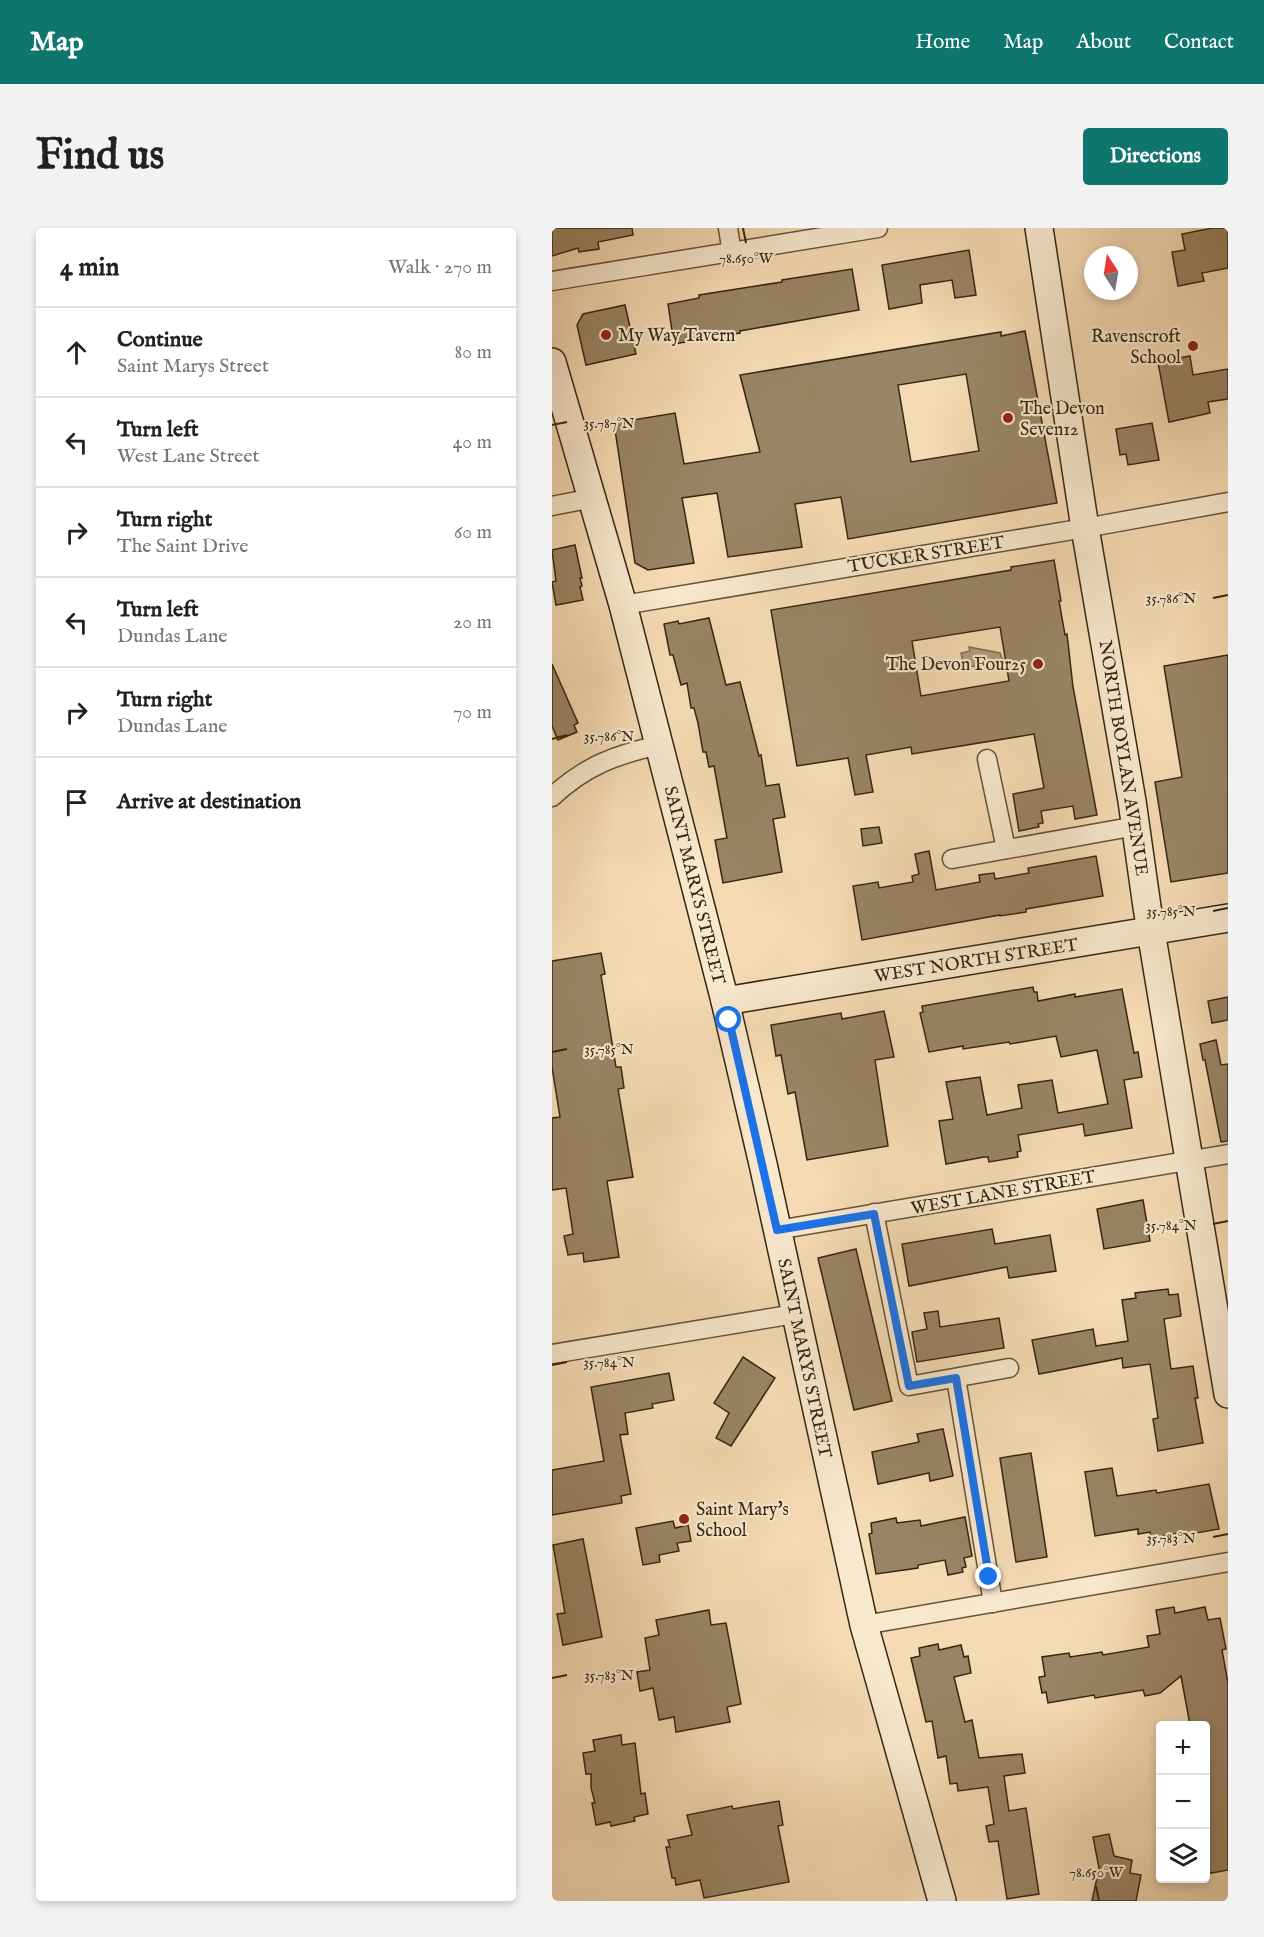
<!DOCTYPE html>
<meta charset="utf-8">
<style>
body{margin:0;font-family:"IM FELL English",serif;background:#f2f2f2;color:#202124}
.controls{position:absolute;right:18px;bottom:18px;display:grid;overflow:hidden;border-radius:6px;box-shadow:0 3px 9px #0003}
.controls button{width:54px;height:54px;display:grid;place-items:center;padding:0;border:0;border-bottom:2px solid #e0e0e0;background:#fff;color:#202124;font:30px sans-serif}
.compass{position:absolute;left:532px;top:18px;width:54px;height:54px;border-radius:50%;background:#fff;box-shadow:0 3px 9px #0003;rotate:348deg}
.stop{position:absolute;width:18px;height:18px;margin:-14px;border:4px solid #1a73e8;border-radius:50%;background:#fff}
.stop.end{background:#1a73e8;border-color:#fff;box-shadow:0 2px 6px #0008}
.list{margin:0;padding:0;list-style:none}
h2{display:flex;justify-content:space-between;align-items:center;height:78px;margin:0;padding:0 24px;font-size:26px}
h2 small{font-size:20px;font-weight:400;color:#757577}
.list li{display:grid;grid-template-columns:39px 1fr auto;gap:18px;align-items:center;box-sizing:border-box;height:90px;padding:0 24px;border-top:2px solid #e0e0e0}
.list b{display:block;font-size:22px;white-space:nowrap}
.list p{margin:0;font-size:20px;white-space:nowrap;color:#757577}
.list em{font-size:20px;font-style:normal;color:#757577}
.icon{flex:none;width:33px;height:33px;fill:none;stroke:currentColor;stroke-width:2;stroke-linecap:round;stroke-linejoin:round}
.map{position:relative;flex:none;width:676px;height:1673px;overflow:hidden;border-radius:6px}
header{display:flex;align-items:center;gap:36px;box-sizing:border-box;height:84px;padding:0 30px;background:#0f766e;color:#fff}
header strong{font-size:28px}
nav{display:flex;gap:33px;margin-inline-start:auto;font-size:21px}
.intro{display:flex;align-items:center;justify-content:space-between;box-sizing:border-box;height:144px;padding:0 36px}
h1{margin:0;font-size:42px}
.button{padding:15px 27px;border-radius:6px;background:#0f766e;color:#fff;font-size:21px;font-weight:700}
main{display:flex;gap:36px;padding:0 36px}
aside{flex:1;background:#fff;border-radius:6px;box-shadow:0 3px 9px #0003}
.map>svg:first-child{display:block}
.water{fill:#b49d7c;stroke:#816d51;stroke-width:1.5}
.building{fill:#998465;stroke:#352610;stroke-width:1.5;fill-rule:evenodd}
.lines{fill:none;stroke-linecap:round;stroke-linejoin:round}
.street-casing{stroke:#655339;stroke-width:21}
.secondary-casing{stroke:#352610;stroke-width:30}
.street{stroke:#f8e8ce;stroke-width:18}
.secondary{stroke:#f8e8ce;stroke-width:27}
.route{stroke:#1a73e8;stroke-width:8}
.ticks{fill:none;stroke:#352610;stroke-width:2}
.poi-dot{fill:#8f2418;stroke:#f8e8ce;stroke-width:2}
.labels{text-anchor:middle;stroke-width:4.5;stroke-linejoin:round;paint-order:stroke}
.poi-label{font-size:18px;fill:#352610;stroke:#f8e8ce;text-anchor:start}
.street-label{font-size:18px;fill:#352610;stroke:#f8e8ce}
.ticks-label{font-size:15px;text-anchor:middle;fill:#352610;stroke:#f8e8ce;stroke-width:4.5;stroke-linejoin:round;paint-order:stroke}
</style>
<header>
<strong>Map</strong>
<nav><a>Home</a><a>Map</a><a>About</a><a>Contact</a></nav>
</header>
<div class="intro"><h1>Find us</h1><a class="button">Directions</a></div>
<main>
<aside>
<h2>4 min<small>Walk · 270 m</small></h2>
<ul class="list">
<li><svg class="icon" aria-label="ahead" viewBox="0 0 24 24"><path d="M12 20V5M6 11l6-6 6 6"/></svg><div><b>Continue</b><p>Saint Marys Street</p></div><em>80 m</em></li>
<li><svg class="icon" aria-label="left" viewBox="0 0 24 24"><path d="M17 20v-9H6M10 6l-5 5 5 5"/></svg><div><b>Turn left</b><p>West Lane Street</p></div><em>40 m</em></li>
<li><svg class="icon" aria-label="right" viewBox="0 0 24 24"><path d="M7 20v-9h11M14 6l5 5-5 5"/></svg><div><b>Turn right</b><p>The Saint Drive</p></div><em>60 m</em></li>
<li><svg class="icon" aria-label="left" viewBox="0 0 24 24"><path d="M17 20v-9H6M10 6l-5 5 5 5"/></svg><div><b>Turn left</b><p>Dundas Lane</p></div><em>20 m</em></li>
<li><svg class="icon" aria-label="right" viewBox="0 0 24 24"><path d="M7 20v-9h11M14 6l5 5-5 5"/></svg><div><b>Turn right</b><p>Dundas Lane</p></div><em>70 m</em></li>
<li><svg class="icon" aria-label="arrive" viewBox="0 0 24 24"><path d="M6 21V4h12l-3 4 3 4H6"/></svg><div><b>Arrive at destination</b></div></li>
</ul>
</aside>
<div class="map">
<svg width="676" height="1673" viewBox="0 0 676 1673">
<rect width="100%" height="100%" fill="#f5dbb4"/>
<filter id="stains"><feTurbulence type="fractalNoise" baseFrequency=".00333" numOctaves="4"/><feColorMatrix values="0 0 0 0 .2 0 0 0 0 .09 0 0 0 0 .02 0 0 0 .5 -.17"/></filter>
<radialGradient id="worn" r=".72"><stop offset=".6" stop-color="#630" stop-opacity="0"/><stop offset="1" stop-color="#630" stop-opacity=".3"/></radialGradient>
<!-- water -->
<polygon class="water" points="417,419 448,425 451,433 412,440 409,425 418,423"/>
<!-- building -->
<g class="building">
<polygon points="0,0 80,0 81,7 46,14 47,21 27,24 26,20 0,28"/>
<polygon points="661,0 676,0 676,40 650,45 652,53 626,58 620,24 633,22 630,6"/>
<polygon points="417,22 424,67 403,70 400,52 368,57 370,75 337,81 330,37"/>
<polygon points="300,41 307,82 188,103 188,105 122,116 116,76 147,70 147,67 230,54 230,52"/>
<polygon points="73,77 84,126 34,137 25,97 31,86"/>
<path d="M473,103L505,275L296,311L289,269L243,276L250,319L176,329L165,265L130,270L142,335L96,342L83,335L62,195L123,185L132,236L208,224L188,147L449,104V108ZM414,146L427,223L359,234L346,157Z"/>
<polygon points="638,128 641,147 676,141 676,171 656,174 658,185 617,194 606,134"/>
<polygon points="600,195 607,232 576,237 574,226 568,227 564,201"/>
<polygon points="23,317 30,350 28,350 30,358 28,359 31,372 4,377 0,354 4,353 0,322"/>
<path d="M502,332L509,373H507L513,407L515,406L521,459L545,587L523,591L521,578L489,583L491,595L486,596L487,599L467,603L461,566L492,560L482,506L360,526L359,519L314,527L321,564L303,567L296,530L245,538L219,382L459,342V339ZM448,399L457,453L369,468L360,413Z"/>
<polygon points="157,390 174,457 188,454 207,528 209,527 214,558 227,556 233,589 221,591 230,644 171,655 163,612 175,610 162,538 157,539 154,524 151,524 146,495 142,480 139,480 135,455 129,457 121,427 118,427 112,396 126,393 127,396"/>
<polygon points="676,427 676,645 619,654 603,554 630,549 612,438"/>
<polygon points="0,436 26,495 22,497 25,504 6,512 0,498"/>
<polygon points="327,599 330,615 311,618 309,601"/>
<polygon points="377,623 384,662 428,654 427,647 442,645 443,651 477,645 476,640 544,628 551,668 474,681 474,684 448,688 448,687 310,712 301,658 326,654 327,660 361,654 360,648 367,646 363,626"/>
<polygon points="49,725 53,746 49,747 64,839 69,839 72,860 66,861 81,949 55,953 67,1029 32,1034 31,1025 16,1027 12,1008 21,1006 14,960 0,962 0,890 8,889 0,839 0,733"/>
<polygon points="481,759 482,764 485,764 486,773 523,766 523,769 570,761 582,825 586,824 590,849 572,852 580,900 533,908 531,896 466,907 469,923 465,924 466,929 437,934 436,929 432,929 394,936 387,893 401,891 394,854 428,849 435,887 470,880 466,857 500,852 506,885 556,876 545,822 509,829 504,808 458,816 457,814 411,821 411,818 377,824 368,785 371,784 370,778"/>
<polygon points="676,769 676,792 660,795 656,773"/>
<polygon points="332,783 342,829 323,832 336,918 255,932 243,864 236,866 229,827 224,828 219,797 289,785 290,791"/>
<polygon points="664,812 669,837 676,836 676,913 669,914 653,832 651,832 648,816"/>
<polygon points="591,972 598,1013 552,1021 545,981"/>
<polygon points="440,1001 443,1016 498,1007 504,1043 457,1050 455,1039 357,1058 350,1016"/>
<polygon points="304,1021 340,1173 302,1182 266,1030"/>
<polygon points="616,1061 617,1067 626,1066 629,1088 612,1091 619,1141 641,1138 646,1170 643,1170 651,1215 606,1223 601,1191 606,1190 598,1136 571,1140 570,1130 487,1146 480,1112 541,1101 544,1118 576,1113 570,1072 584,1070 583,1065"/>
<polygon points="386,1083 388,1099 447,1090 452,1120 365,1134 360,1104 375,1101 372,1085"/>
<polygon points="191,1129 223,1150 179,1218 164,1210 177,1185 162,1175"/>
<polygon points="117,1145 122,1172 100,1176 101,1180 73,1185 76,1206 68,1207 79,1266 69,1268 70,1275 0,1287 0,1242 52,1233 39,1159"/>
<polygon points="391,1201 401,1248 378,1253 377,1245 326,1256 320,1224 367,1214 365,1206"/>
<polygon points="479,1225 495,1329 464,1334 448,1230"/>
<polygon points="560,1240 565,1268 604,1262 605,1265 657,1256 667,1301 633,1307 632,1304 599,1310 598,1304 586,1306 586,1301 543,1308 533,1244"/>
<polygon points="413,1289 420,1328 412,1330 414,1339 410,1340 411,1344 396,1347 393,1332 366,1337 366,1340 324,1346 317,1306 320,1305 319,1295 344,1290 345,1295 368,1292 369,1298"/>
<polygon points="121,1293 123,1300 136,1297 139,1313 125,1315 127,1323 107,1327 108,1334 91,1337 84,1300"/>
<polygon points="31,1311 50,1409 11,1417 5,1386 13,1385 1,1317"/>
<polygon points="622,1379 623,1385 653,1379 656,1392 668,1390 674,1421 670,1422 676,1455 676,1642 654,1646 654,1497 638,1497 629,1448 608,1465 593,1468 591,1462 543,1470 542,1467 496,1475 494,1464 490,1465 487,1449 493,1448 490,1429 517,1425 518,1429 550,1424 551,1427 597,1419 595,1408 608,1406 604,1382"/>
<polygon points="157,1382 159,1397 174,1395 189,1476 175,1479 178,1494 124,1504 122,1489 107,1492 101,1460 88,1463 85,1444 98,1442 93,1410 107,1407 104,1392"/>
<polygon points="386,1416 387,1422 409,1417 412,1429 416,1428 419,1445 402,1449 413,1494 420,1492 427,1530 470,1526 473,1545 452,1548 457,1583 474,1580 487,1666 455,1671 446,1613 437,1614 434,1598 442,1596 436,1559 406,1563 405,1555 398,1556 394,1528 386,1530 380,1493 374,1494 359,1430 368,1428 367,1420"/>
<polygon points="69,1507 70,1517 83,1515 89,1566 93,1565 96,1586 82,1589 83,1593 59,1598 58,1594 44,1597 40,1575 43,1575 39,1560 39,1546 34,1546 31,1525 43,1523 41,1512"/>
<polygon points="227,1573 231,1597 226,1598 237,1654 152,1670 148,1652 124,1657 123,1650 120,1650 114,1619 118,1619 116,1612 140,1607 135,1587 180,1578 181,1581"/>
<polygon points="557,1606 562,1628 580,1632 578,1645 589,1647 584,1673 540,1673 547,1640 541,1609"/>
</g>
<g class="lines">
<defs>
<g id="street">
<polyline points="176,0 180,25"/>
<polyline points="0,53 326,0"/>
<polyline points="0,278 41,270"/>
<polyline points="71,377 533,300 676,274"/>
<polyline points="435,531 454,621"/>
<path d="M0,569C33,538 63,527 107,517"/>
<polyline points="400,631 584,598"/>
<polyline points="322,985 357,1158 457,1140"/>
<polyline points="225,1002 676,926"/>
<polyline points="0,1126 243,1086"/>
<polyline points="404,1150 441,1375"/>
<polyline points="312,1397 676,1334"/>
</g>
<g id="secondary">
<polyline points="487,0 533,300 580,573 595,679 676,1166"/>
<polyline points="0,134 71,377 173,773 211,936 312,1397 390,1673"/>
<polyline points="173,773 676,690"/>
</g>
</defs>
<!-- street casing -->
<use href="#street" class="street-casing"/>
<!-- secondary casing -->
<use href="#secondary" class="secondary-casing"/>
<!-- street -->
<use href="#street" class="street"/>
<!-- secondary -->
<use href="#secondary" class="secondary"/>
</g>
<g class="lines">
<!-- route -->
<polyline class="route" points="177,792 225,1002 322,986 357,1158 404,1150 437,1349"/>
</g>
<!-- ticks -->
<path class="ticks" d="M191,0L194,15M0,197L15,194M661,370L676,367M0,511L15,507M661,683L676,680M0,824L15,821M661,996L676,993M0,1137L15,1134M661,1309L676,1306M0,1450L15,1447M544,1658L547,1673"/>
<!-- markers -->
<g class="poi-dot">
<circle cx="54" cy="107" r="6"/>
<circle cx="641" cy="118" r="6"/>
<circle cx="456" cy="190" r="6"/>
<circle cx="486" cy="436" r="6"/>
<circle cx="132" cy="1291" r="6"/>
</g>
<g class="labels">
<!-- poi labels -->
<g class="poi-label">
<text x="66" y="113">My Way Tavern</text>
<text x="629" y="114" text-anchor="end">Ravenscroft<tspan x="629" dy="21">School</tspan></text>
<text x="468" y="186">The Devon<tspan x="468" dy="21">Seven12</tspan></text>
<text x="474" y="442" text-anchor="end">The Devon Four25</text>
<text x="144" y="1287">Saint Mary's<tspan x="144" dy="21">School</tspan></text>
</g>
<!-- street labels -->
<g class="street-label">
<text transform="translate(374 326) rotate(-9)" y="6">TUCKER STREET</text>
<text transform="translate(572 530) rotate(81)" y="6">NORTH BOYLAN AVENUE</text>
<text transform="translate(143 657) rotate(76)" y="6">SAINT MARYS STREET</text>
<text transform="translate(424 732) rotate(-9)" y="6">WEST NORTH STREET</text>
<text transform="translate(451 964) rotate(-10)" y="6">WEST LANE STREET</text>
<text transform="translate(253 1130) rotate(78)" y="6">SAINT MARYS STREET</text>
</g>
</g>
<g class="ticks-label">
<text x="194" y="35">78.650°W</text>
<text x="57" y="200">35.787°N</text>
<text x="619" y="375">35.786°N</text>
<text x="57" y="513">35.786°N</text>
<text x="619" y="688">35.785°N</text>
<text x="57" y="826">35.785°N</text>
<text x="619" y="1002">35.784°N</text>
<text x="57" y="1139">35.784°N</text>
<text x="619" y="1315">35.783°N</text>
<text x="57" y="1452">35.783°N</text>
<text x="544" y="1649">78.650°W</text>
</g>
<rect width="100%" height="100%" filter="url(#stains)"/>
<rect width="100%" height="100%" fill="url(#worn)"/>
</svg>
<div class="controls">
<button>+</button>
<button>−</button>
<button><svg class="icon" aria-label="layers" viewBox="0 0 24 24"><path d="M12 4l9 5-9 5-9-5zM3 14l9 5 9-5"/></svg></button>
</div>
<svg class="compass" viewBox="-18 -18 36 36"><path d="M0-13l5 13h-10z" fill="#e53935"/><path d="M0 13l5-13h-10z" fill="#757577"/></svg>
<div class="stop" style="left:177px;top:792px"></div>
<div class="stop end" style="left:437px;top:1349px"></div>
</div>
</main>
